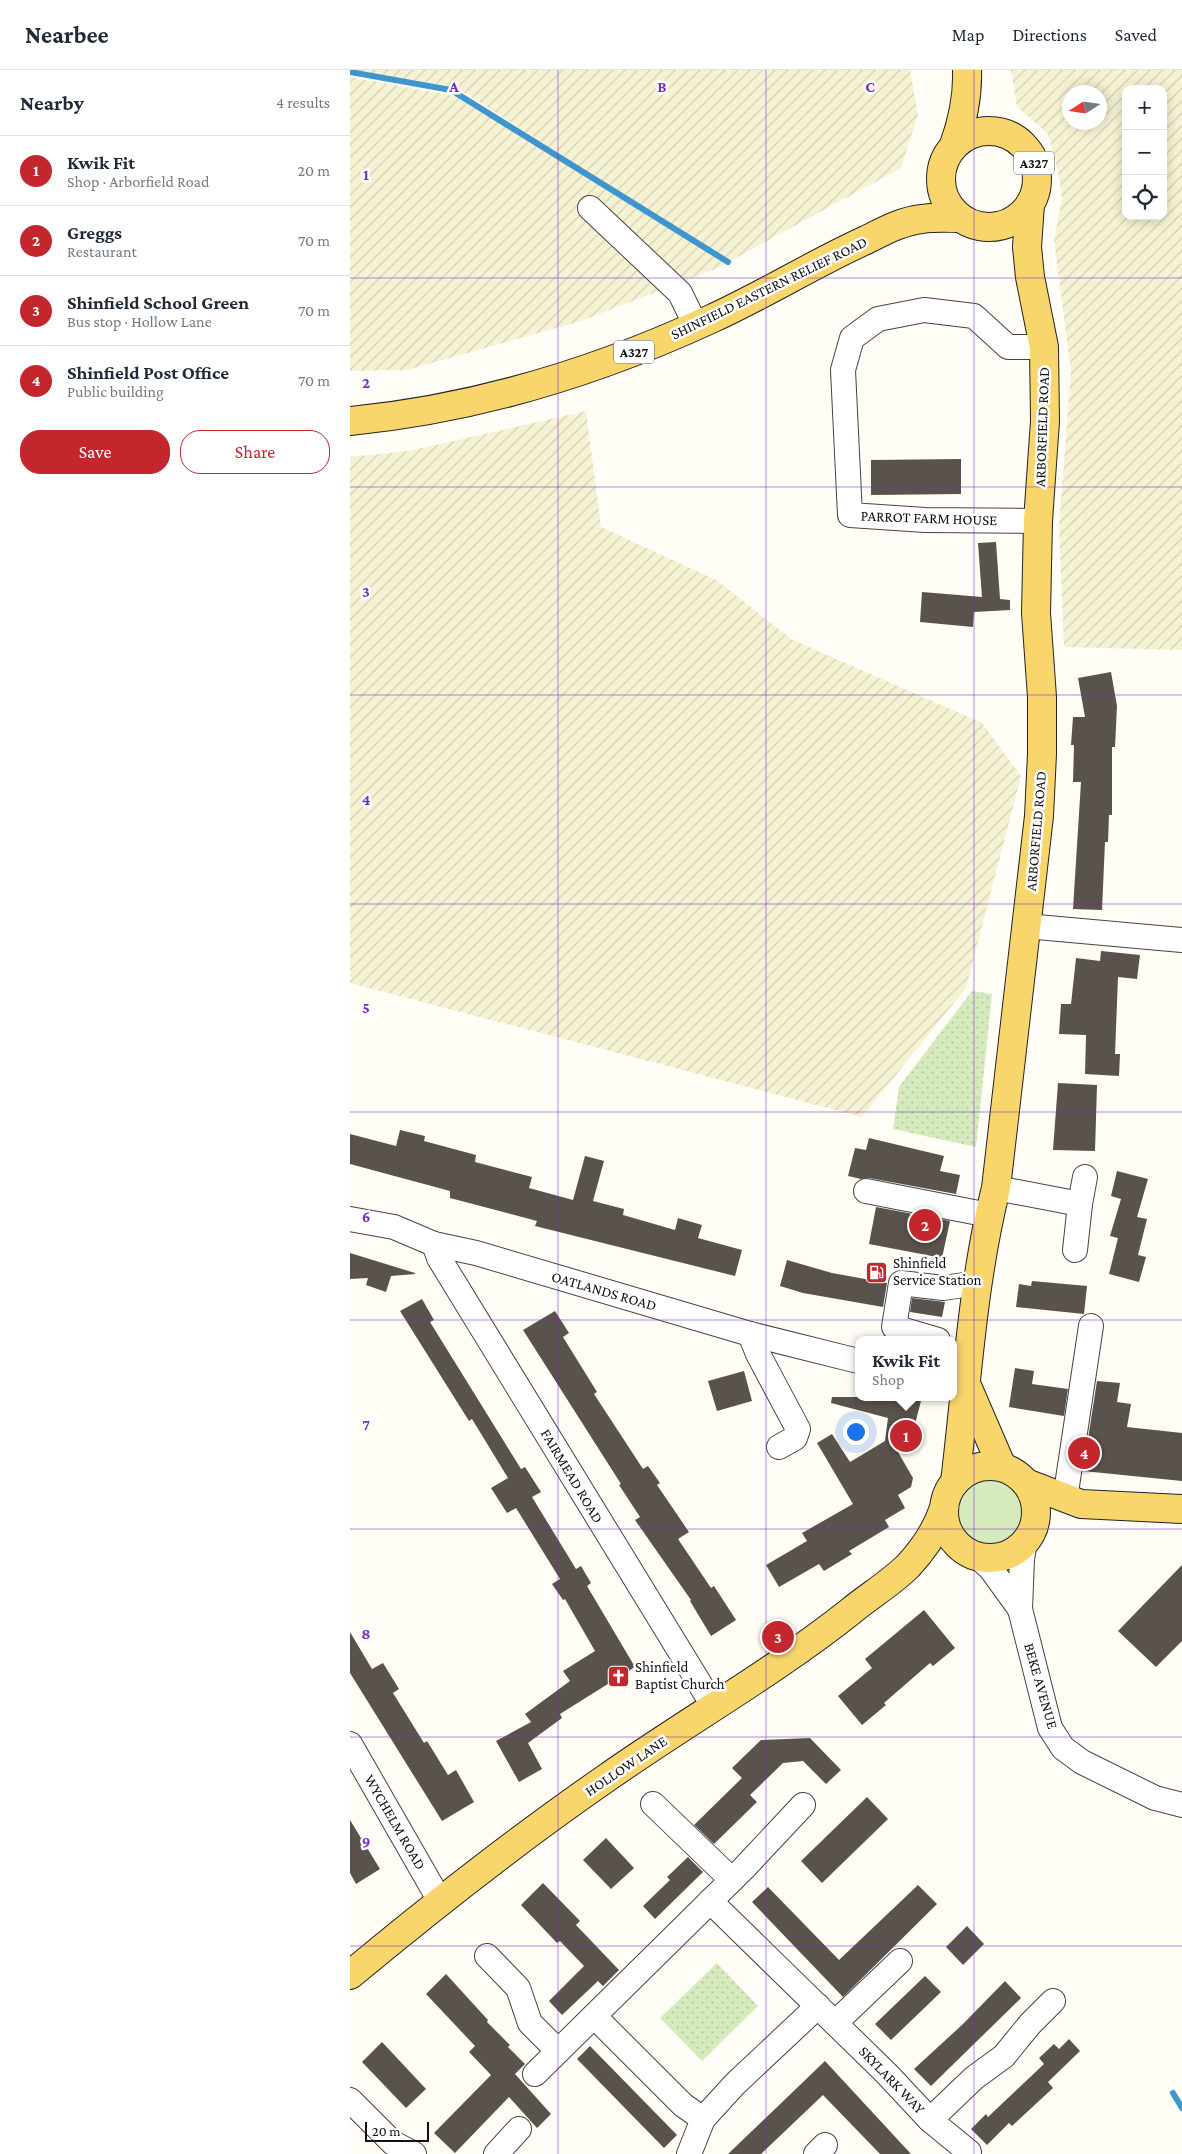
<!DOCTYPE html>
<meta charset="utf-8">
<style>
body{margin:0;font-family:"Crimson Pro",serif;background:#f2f2f3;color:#1f2937}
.controls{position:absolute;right:15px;top:15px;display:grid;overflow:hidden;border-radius:10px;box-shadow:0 2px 12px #0003}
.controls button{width:45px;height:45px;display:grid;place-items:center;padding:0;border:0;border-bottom:1px solid #e0e1e3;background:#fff;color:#1f2937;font:25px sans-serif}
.compass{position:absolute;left:712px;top:15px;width:45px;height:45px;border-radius:50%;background:#fff;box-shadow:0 2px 12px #0003;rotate:258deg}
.scale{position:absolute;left:15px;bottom:12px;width:64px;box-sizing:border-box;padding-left:5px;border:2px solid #111;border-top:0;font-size:14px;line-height:18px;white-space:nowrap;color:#111;-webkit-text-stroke:4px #fff;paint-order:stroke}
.you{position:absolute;left:505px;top:1361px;width:18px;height:18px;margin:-12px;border:4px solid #fff;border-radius:50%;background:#1a73e8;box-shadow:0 0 0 8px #1a73e833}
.badge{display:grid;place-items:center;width:32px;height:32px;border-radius:50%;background:#c4262e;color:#fff;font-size:16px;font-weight:700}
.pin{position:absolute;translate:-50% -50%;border:2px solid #fff;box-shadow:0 1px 5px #0006}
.popup{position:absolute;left:505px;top:1266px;width:102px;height:65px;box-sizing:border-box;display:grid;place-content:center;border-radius:10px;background:#fff;filter:drop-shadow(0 1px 4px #0005);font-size:16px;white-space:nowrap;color:#747a83}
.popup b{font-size:19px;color:#1f2937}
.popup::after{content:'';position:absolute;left:50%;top:100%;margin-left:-10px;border:10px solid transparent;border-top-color:#fff}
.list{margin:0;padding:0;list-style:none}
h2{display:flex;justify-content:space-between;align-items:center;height:65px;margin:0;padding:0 20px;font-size:21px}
h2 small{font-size:16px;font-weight:400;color:#747a83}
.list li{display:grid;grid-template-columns:32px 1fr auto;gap:15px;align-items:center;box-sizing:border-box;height:70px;padding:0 20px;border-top:1px solid #e0e1e3}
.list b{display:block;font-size:19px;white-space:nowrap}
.list p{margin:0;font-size:16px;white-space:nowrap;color:#747a83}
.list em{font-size:16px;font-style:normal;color:#747a83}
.actions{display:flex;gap:10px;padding:15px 20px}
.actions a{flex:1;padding:11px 0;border:1px solid #c4262e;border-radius:20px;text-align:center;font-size:18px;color:#c4262e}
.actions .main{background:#c4262e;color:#fff}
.icon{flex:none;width:28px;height:28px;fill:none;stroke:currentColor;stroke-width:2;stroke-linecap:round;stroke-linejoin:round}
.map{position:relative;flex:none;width:832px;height:2084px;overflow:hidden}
header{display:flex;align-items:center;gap:30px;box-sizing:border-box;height:70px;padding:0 25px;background:#fff;border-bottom:1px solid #e0e1e3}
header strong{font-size:24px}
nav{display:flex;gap:28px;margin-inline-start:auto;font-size:18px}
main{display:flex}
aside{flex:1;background:#fff}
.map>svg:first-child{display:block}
.farmland{fill:url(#farmland-furrows);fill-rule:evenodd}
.grass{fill:#d5ebbd}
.park{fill:url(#park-dots)}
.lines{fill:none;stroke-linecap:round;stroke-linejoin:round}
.stream{stroke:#3f96cf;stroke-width:6}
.building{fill:#5a524d}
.minor-casing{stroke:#444;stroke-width:26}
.major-casing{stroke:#222;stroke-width:30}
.minor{stroke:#fff;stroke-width:24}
.major{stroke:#f9d66b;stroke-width:28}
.grid{fill:none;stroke:#7b2cbf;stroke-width:1;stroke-opacity:0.55}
.labels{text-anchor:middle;stroke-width:5;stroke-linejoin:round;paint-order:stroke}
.shield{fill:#fff;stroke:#585858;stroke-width:1}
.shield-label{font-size:14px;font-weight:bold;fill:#111}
.street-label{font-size:15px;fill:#111;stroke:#fff}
.poi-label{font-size:15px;fill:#111;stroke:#fff;text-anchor:start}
.grid-label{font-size:16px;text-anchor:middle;font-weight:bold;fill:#7b2cbf;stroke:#fff;stroke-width:5;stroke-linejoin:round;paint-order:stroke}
</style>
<header>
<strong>Nearbee</strong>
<nav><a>Map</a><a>Directions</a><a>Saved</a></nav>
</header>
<main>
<aside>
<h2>Nearby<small>4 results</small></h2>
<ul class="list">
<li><span class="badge">1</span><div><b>Kwik Fit</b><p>Shop · Arborfield Road</p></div><em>20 m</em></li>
<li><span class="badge">2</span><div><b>Greggs</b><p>Restaurant</p></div><em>70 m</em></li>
<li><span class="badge">3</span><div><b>Shinfield School Green</b><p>Bus stop · Hollow Lane</p></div><em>70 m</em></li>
<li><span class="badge">4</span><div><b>Shinfield Post Office</b><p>Public building</p></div><em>70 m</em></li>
</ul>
<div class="actions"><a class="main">Save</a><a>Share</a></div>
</aside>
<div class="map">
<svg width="832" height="2084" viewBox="0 0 832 2084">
<defs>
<pattern id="farmland-furrows" width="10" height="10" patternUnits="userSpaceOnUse" patternTransform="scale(1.25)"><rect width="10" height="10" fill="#f6f3d4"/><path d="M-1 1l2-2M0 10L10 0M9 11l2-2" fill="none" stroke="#d2cfb5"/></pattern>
<pattern id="park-dots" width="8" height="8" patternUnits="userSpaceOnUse" patternTransform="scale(1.25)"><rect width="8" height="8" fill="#d5ebbd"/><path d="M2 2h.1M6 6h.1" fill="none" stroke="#b6c8a1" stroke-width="1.8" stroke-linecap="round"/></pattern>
</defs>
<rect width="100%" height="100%" fill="#fffdf5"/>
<!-- farmland -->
<g class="farmland">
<polygon points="3,0 560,0 568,45 551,98 378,192 106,17"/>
<path d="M661,0H832V580L714,577L709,457L721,301L704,171L712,128L708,101L698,64L667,37ZM776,19H813V146H776ZM750,22V52H720V22Z"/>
<polygon points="0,7 115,28 378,194 231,251 57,300 0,301"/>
<polygon points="236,341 251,457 368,511 441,569 632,653 671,706 616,918 512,1047 0,913 0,387 59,381"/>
</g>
<!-- grass -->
<circle class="grass" cx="641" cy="1442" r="35"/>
<!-- park -->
<g class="park">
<polygon points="622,921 642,924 626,1077 543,1059 549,1017"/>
<polygon points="367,1893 408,1936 352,1991 310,1948"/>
</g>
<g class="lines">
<!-- stream -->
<g class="stream">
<polyline points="0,2 101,20 378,192"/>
<polyline points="823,2023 832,2038"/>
</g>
</g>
<!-- building -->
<g class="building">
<polygon points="611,389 611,424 521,425 521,390"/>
<polygon points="646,472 650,529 660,530 660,540 624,542 623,557 570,552 572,522 632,527 628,473"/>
<polygon points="761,602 767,636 765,677 762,677 762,745 759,745 758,772 755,772 752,840 723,839 731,712 723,712 724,675 721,675 723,647 735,647 728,608"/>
<polygon points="751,881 790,885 787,909 768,907 765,984 770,984 769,1006 735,1004 736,965 709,964 711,934 721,934 726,888 750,891"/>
<polygon points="708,1013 747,1015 745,1081 703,1080"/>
<polygon points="50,1060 75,1066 74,1071 126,1085 125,1092 182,1107 179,1118 223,1130 235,1086 254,1091 243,1131 274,1139 273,1145 325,1160 328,1148 352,1155 348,1168 392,1180 385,1206 185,1156 187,1151 100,1128 100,1121 0,1094 0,1064 46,1076"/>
<polygon points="519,1068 594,1086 590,1101 610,1105 606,1124 519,1108 511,1109 498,1106 505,1078 516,1080"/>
<polygon points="767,1101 798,1109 787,1147 797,1149 788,1185 796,1187 789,1212 759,1204 768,1168 760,1166 771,1129 761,1126"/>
<polygon points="526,1137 600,1151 592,1188 519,1174"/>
<polygon points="0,1183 65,1203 65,1204 41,1206 36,1222 16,1215 18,1208 0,1209"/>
<polygon points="437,1190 482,1203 537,1213 533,1237 453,1223 430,1216"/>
<polygon points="682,1211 737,1216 734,1244 666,1237 669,1214 681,1216"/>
<polygon points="562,1228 595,1232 592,1247 560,1242"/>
<polygon points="72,1229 84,1250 80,1252 171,1399 175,1397 191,1422 182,1427 226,1499 231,1496 241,1513 237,1516 285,1597 210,1644 212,1648 178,1673 192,1699 169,1712 146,1671 181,1652 175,1644 220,1611 213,1601 245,1581 215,1529 213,1530 202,1514 210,1509 166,1438 157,1443 141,1418 158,1408 122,1349 119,1351 50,1241"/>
<polygon points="205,1241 219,1263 213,1267 247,1322 244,1324 293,1399 298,1396 310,1413 307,1415 339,1462 328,1469 361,1518 364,1516 386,1550 361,1566 340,1531 341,1530 285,1450 290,1447 269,1415 271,1414 173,1260"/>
<polygon points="665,1298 684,1301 682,1314 718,1319 714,1346 659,1337"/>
<polygon points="394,1301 402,1331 367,1341 358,1311"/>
<polygon points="747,1311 770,1313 767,1332 781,1334 777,1357 832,1363 832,1411 733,1401"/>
<polygon points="482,1327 572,1327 563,1362 567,1370 548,1382 563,1408 561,1417 548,1425 555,1438 535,1450 539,1457 499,1481 502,1484 474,1501 469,1494 429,1517 416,1495 457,1471 452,1463 503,1434 467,1373 482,1364 500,1392 535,1371 538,1348 481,1333"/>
<polygon points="832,1495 832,1571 806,1597 768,1561"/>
<polygon points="574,1540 605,1578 583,1596 580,1593 534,1633 536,1635 512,1655 488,1626 522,1598 515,1589"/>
<polygon points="0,1562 22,1599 33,1593 49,1619 43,1623 74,1673 77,1671 98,1705 106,1700 124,1732 92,1751 0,1603"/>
<polygon points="460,1668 491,1700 476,1714 453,1691 433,1693 400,1725 407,1732 364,1774 344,1755 392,1708 382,1698 411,1670"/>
<polygon points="517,1727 538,1749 472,1813 451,1791"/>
<polygon points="0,1750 30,1799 6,1814 0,1803"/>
<polygon points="256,1768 284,1798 261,1819 233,1790"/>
<polygon points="338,1787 353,1802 305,1849 293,1836 320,1810 317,1807"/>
<polygon points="193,1813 230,1851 226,1855 269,1900 253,1916 248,1911 212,1945 199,1931 234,1896 210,1871 207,1873 171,1835"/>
<polygon points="568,1815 587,1834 493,1927 402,1832 418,1817 489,1890"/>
<polygon points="617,1856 634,1874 613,1895 596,1877"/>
<polygon points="96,1904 138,1950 137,1952 160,1975 158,1977 175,1994 165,2004 201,2044 187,2058 159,2027 105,2083 84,2063 141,2005 119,1982 125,1976 76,1924"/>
<polygon points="575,1906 591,1922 541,1970 525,1954"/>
<polygon points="655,1911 671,1928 581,2016 564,1999 613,1954"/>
<polygon points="719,1969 730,1981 698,2012 703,2018 662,2056 659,2053 637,2075 621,2059 636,2044 638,2047 694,1994 689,1988 704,1974 709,1979"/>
<polygon points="32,1972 76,2019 56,2038 12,1992"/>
<polygon points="240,1976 327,2065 314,2078 227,1989"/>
<polygon points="475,1991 561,2084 530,2084 473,2025 411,2084 378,2084"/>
</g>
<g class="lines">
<defs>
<g id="minor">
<polyline points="240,138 330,223 346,256"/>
<polyline points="688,451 575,450 500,445 493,300 502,268 528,249 574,240 624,246 658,277 694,277"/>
<polyline points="676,856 832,870"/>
<polyline points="646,1118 730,1134 735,1107"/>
<polyline points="516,1121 639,1145"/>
<polyline points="0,1149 44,1157 84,1174 126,1183 400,1264 508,1291"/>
<polyline points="84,1174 89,1188 364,1637"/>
<polyline points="725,1180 730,1134"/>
<polyline points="400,1264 408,1284 448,1359 445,1368 429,1377"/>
<polyline points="588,1270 544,1257 551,1213 593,1218 628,1213"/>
<polyline points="715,1429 741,1256"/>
<polyline points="675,1471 672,1489 670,1539 700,1658 713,1678 732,1692 805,1728 832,1735"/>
<polyline points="627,1486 641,1499 670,1539"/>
<polyline points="0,1674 90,1831"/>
<polyline points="303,1734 382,1810"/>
<polyline points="360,1831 537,2004 580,2050 619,2082"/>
<polyline points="137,1886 168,1918 180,1953 208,1981"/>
<polyline points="245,1947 333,2035 353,2049"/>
<polyline points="485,1953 550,1891"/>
<polyline points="185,2004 394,1798 453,1735"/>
<polyline points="0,2030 43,2073 64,2084"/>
<polyline points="580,2050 624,2008 654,1986 680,1954 703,1931"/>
<polyline points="146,2084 169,2059"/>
<polyline points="339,2084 353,2049 385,2014 468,1936"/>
<polyline points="466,2084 475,2075"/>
</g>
<g id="major">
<circle cx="639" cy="109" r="48"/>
<path d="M604,75C613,50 618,27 617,0"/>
<path d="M0,351C126,339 246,302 361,249C414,225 463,194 516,170C534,161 552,151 572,149C585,147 598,148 610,148"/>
<polyline points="617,1316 652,1397"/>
<circle cx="640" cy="1442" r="46"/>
<path d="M605,1412C617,1314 622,1214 646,1118L689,746L692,684V627L686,543L688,451L695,351L694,277L680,207L677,177L680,134"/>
<polyline points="676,1413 731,1434 832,1439"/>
<path d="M0,1905C83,1836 167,1770 255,1709C336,1652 423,1603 501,1541C519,1526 541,1513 558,1496C573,1480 587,1459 594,1438"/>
</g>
</defs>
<!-- minor casing -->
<use href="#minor" class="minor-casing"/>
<!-- major casing -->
<use href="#major" class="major-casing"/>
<!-- minor -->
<use href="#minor" class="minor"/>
<!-- major -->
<use href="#major" class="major"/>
</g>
<!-- grid -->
<path class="grid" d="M208,0V2084M416,0V2084M624,0V2084M0,208H832M0,417H832M0,625H832M0,834H832M0,1042H832M0,1250H832M0,1459H832M0,1667H832M0,1876H832"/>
<!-- icons -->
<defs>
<symbol id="fuel-square" viewBox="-11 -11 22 22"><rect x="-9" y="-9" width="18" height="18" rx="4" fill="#c4262e" stroke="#fff"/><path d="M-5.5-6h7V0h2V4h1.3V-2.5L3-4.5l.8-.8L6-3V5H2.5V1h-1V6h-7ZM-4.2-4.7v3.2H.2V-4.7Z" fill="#fff"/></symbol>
<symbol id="church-square" viewBox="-11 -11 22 22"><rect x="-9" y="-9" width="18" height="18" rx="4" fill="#c4262e" stroke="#fff"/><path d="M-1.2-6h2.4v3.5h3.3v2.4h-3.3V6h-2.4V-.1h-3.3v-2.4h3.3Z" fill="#fff"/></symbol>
</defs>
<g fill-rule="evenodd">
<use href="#fuel-square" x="514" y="1190" width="25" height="25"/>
<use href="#church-square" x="256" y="1594" width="25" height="25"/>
</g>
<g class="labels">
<!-- shield labels -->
<g class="shield">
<rect x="664" y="81.5" width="40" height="23" rx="4"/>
<rect x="264" y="270.5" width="40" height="23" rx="4"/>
</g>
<g class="shield-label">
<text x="684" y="98">A327</text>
<text x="284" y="287">A327</text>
</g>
<!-- street labels -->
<g class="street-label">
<text transform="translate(419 218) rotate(-26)" y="5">SHINFIELD EASTERN RELIEF ROAD</text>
<text transform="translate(692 357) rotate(-88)" y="5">ARBORFIELD ROAD</text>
<text transform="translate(579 448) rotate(2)" y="5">PARROT FARM HOUSE</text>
<text transform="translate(686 761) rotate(-85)" y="5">ARBORFIELD ROAD</text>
<text transform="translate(254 1221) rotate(16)" y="5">OATLANDS ROAD</text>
<text transform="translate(222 1406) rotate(59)" y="5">FAIRMEAD ROAD</text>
<text transform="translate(691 1616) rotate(74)" y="5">BEKE AVENUE</text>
<text transform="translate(276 1696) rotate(-34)" y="5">HOLLOW LANE</text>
<text transform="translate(45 1752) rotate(60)" y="5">WYCHELM ROAD</text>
<text transform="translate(542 2010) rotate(46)" y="5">SKYLARK WAY</text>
</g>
<!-- poi labels -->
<g class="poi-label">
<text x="543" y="1198">Shinfield<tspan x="543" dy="17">Service Station</tspan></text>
<text x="285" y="1602">Shinfield<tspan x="285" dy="17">Baptist Church</tspan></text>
</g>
</g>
<g class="grid-label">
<text x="104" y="22">A</text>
<text x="312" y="22">B</text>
<text x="520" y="22">C</text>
<text x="16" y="110">1</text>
<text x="16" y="318">2</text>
<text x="16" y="527">3</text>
<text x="16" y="735">4</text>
<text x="16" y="943">5</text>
<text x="16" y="1152">6</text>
<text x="16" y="1360">7</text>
<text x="16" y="1569">8</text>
<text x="16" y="1777">9</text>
</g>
</svg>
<div class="controls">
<button>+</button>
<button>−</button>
<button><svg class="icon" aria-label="locate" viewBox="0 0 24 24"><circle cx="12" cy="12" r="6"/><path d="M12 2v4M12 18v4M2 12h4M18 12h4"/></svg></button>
</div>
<svg class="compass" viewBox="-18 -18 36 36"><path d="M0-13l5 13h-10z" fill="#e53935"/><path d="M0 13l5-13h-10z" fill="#747a83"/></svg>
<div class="scale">20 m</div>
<div class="you"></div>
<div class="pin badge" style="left:556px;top:1366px">1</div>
<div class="popup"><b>Kwik Fit</b>Shop</div>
<div class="pin badge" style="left:575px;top:1155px">2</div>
<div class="pin badge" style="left:428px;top:1567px">3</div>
<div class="pin badge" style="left:734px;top:1383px">4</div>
</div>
</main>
